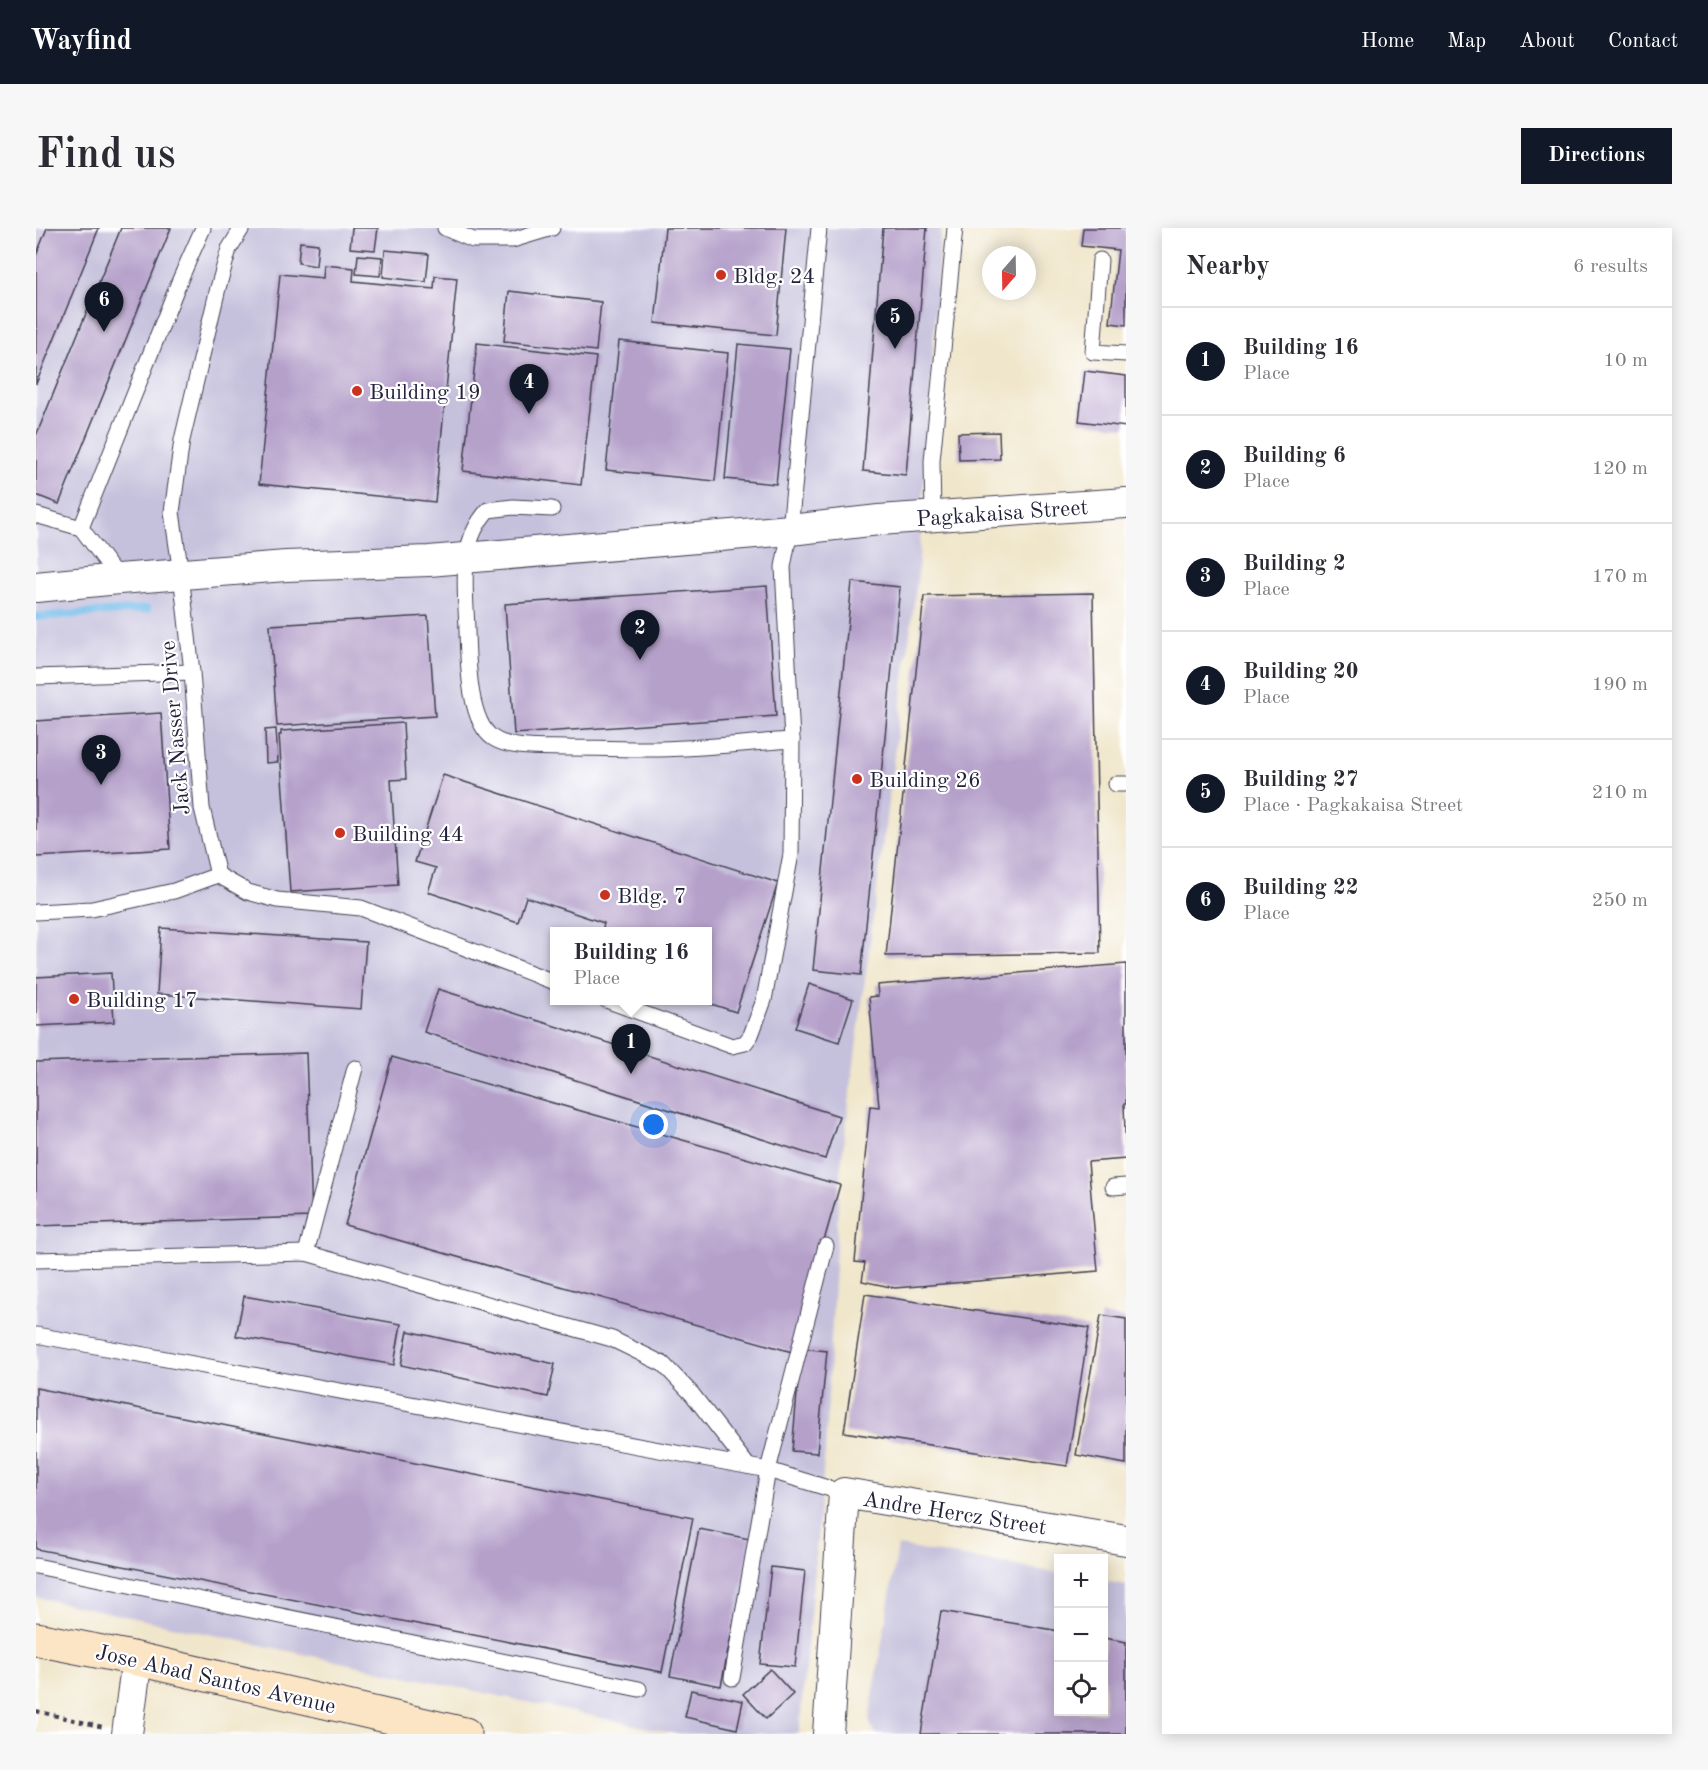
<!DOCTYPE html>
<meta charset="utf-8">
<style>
body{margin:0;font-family:"Old Standard TT",serif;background:#f7f7f7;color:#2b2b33}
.controls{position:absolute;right:18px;bottom:18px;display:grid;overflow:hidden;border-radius:0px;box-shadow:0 3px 15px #0003}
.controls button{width:54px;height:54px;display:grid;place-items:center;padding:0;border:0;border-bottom:2px solid #e1e1e2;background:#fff;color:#2b2b33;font:30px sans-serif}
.compass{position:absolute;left:946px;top:18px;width:54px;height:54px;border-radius:50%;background:#fff;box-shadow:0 3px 15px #0003;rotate:200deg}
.you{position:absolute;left:618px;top:897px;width:21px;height:21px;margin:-15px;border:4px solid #fff;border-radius:50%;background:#1a73e8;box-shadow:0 0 0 9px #1a73e833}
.badge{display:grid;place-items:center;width:39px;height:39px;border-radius:50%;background:#111827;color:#fff;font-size:20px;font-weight:700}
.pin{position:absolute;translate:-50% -50px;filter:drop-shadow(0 2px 3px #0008)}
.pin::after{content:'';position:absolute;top:32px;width:21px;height:18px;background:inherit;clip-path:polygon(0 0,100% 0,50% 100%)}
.popup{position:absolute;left:514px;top:699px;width:162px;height:78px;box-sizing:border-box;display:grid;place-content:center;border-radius:0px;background:#fff;filter:drop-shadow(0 2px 4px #0005);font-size:20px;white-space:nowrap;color:#7c7c81}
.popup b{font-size:22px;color:#2b2b33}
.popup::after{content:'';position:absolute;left:50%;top:100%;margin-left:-12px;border:12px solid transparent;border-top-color:#fff}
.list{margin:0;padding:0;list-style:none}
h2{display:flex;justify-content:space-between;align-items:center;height:78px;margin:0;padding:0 24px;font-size:26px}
h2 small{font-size:20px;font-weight:400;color:#7c7c81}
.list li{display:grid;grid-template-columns:39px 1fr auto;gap:18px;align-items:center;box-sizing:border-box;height:108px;padding:0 24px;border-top:2px solid #e1e1e2}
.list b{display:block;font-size:22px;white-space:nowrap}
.list p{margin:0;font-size:20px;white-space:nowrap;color:#7c7c81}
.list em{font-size:20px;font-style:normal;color:#7c7c81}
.icon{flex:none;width:33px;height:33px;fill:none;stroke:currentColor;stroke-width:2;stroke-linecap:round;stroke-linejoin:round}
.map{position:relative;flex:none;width:1090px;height:1506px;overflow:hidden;border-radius:0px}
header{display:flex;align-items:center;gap:36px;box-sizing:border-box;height:84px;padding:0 30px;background:#111827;color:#fff}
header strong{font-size:28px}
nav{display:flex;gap:33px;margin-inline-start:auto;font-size:21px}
.intro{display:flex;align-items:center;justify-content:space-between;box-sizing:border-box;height:144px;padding:0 36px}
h1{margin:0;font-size:42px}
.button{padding:15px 27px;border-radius:0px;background:#111827;color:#fff;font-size:21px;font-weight:700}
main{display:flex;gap:36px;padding:0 36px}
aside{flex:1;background:#fff;border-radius:0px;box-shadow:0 3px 15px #0003}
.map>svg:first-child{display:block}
.industrial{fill:#c5c0db;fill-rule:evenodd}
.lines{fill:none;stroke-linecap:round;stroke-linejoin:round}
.stream{stroke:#70bbe9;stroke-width:8}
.building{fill:#b5a0ca}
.service-casing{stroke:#413f51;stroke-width:17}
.minor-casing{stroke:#413f51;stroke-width:32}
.secondary-casing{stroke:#413f51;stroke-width:35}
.path{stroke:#413f51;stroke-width:4;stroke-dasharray:4.5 4.5;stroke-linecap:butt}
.service{stroke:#fff;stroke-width:15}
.minor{stroke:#fff;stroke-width:30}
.secondary{stroke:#fce5c4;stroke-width:33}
.poi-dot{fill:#c8321e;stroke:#fff;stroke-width:2}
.labels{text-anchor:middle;stroke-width:4.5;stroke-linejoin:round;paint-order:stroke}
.poi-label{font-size:22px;fill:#22223b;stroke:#fff;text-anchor:start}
.street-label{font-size:22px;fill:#22223b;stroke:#fff}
</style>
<header>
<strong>Wayfind</strong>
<nav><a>Home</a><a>Map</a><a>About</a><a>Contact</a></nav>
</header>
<div class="intro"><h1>Find us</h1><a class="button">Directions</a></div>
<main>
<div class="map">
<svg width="1090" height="1506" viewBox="0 0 1090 1506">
<rect width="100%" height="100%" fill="#fff"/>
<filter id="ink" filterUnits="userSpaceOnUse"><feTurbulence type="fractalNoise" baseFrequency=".0167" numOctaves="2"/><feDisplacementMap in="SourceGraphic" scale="12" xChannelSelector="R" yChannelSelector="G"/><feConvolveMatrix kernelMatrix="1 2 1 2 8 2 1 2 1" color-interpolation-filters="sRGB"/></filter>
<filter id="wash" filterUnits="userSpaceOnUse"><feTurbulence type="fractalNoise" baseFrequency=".008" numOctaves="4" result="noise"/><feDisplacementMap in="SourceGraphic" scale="24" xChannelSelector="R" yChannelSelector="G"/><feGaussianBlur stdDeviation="1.35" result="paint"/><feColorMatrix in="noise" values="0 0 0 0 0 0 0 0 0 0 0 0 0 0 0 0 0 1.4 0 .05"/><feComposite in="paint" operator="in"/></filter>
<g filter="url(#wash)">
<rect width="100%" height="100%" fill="#f0e6cb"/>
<!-- industrial -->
<g class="industrial">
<path d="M0,0H905L882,344L804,944L789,1224L763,1506H640L0,1369ZM518,704H672V772H518Z"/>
<polygon points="862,1318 1022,1345 1023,1484 1068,1484 1068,1353 1090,1357 1090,1506 839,1506 833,1492"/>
</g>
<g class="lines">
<!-- stream -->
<polyline class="stream" points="0,389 111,381"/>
</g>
<g id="blocks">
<!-- building -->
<g class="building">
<polygon points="11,0 63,0 0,156 0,28"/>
<polygon points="85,0 135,0 23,276 0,267 0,208"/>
<polygon points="316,0 342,0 339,22 314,20"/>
<polygon points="629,0 750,0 740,107 619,95"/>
<polygon points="847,0 891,0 870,247 827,243"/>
<polygon points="1047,0 1090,0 1090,97 1074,95 1082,22 1045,18"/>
<polygon points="264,14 282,16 280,38 262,35"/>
<polygon points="349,22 393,26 390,54 347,49"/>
<polygon points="322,27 346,29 344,48 320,46"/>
<polygon points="288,37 318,40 317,53 398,61 399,48 421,50 399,274 223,256 244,46 287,50"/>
<polygon points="473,63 565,74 560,123 468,113"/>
<polygon points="583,113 692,125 679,253 570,242"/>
<polygon points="441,115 560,129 545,257 427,243"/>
<polygon points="702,116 754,121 740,256 689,251"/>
<polygon points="1049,143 1090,148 1090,199 1043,193"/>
<polygon points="963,204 964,231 923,232 922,205"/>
<polygon points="816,354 864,359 825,747 777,742"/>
<polygon points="731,358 740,488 478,506 469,376"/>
<polygon points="1057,365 1064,725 850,728 888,368"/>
<polygon points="392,388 399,488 241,498 234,397"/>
<polygon points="125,485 134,621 0,629 0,493"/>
<polygon points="367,495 370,551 355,552 362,657 254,664 243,507 245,507 245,503"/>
<polygon points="240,501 242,534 230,535 229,502"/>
<polygon points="407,547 742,655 700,784 666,773 672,772 672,704 566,704 568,695 490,669 482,694 392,664 400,640 379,634"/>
<polygon points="125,700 330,714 325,781 121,766"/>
<polygon points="1090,736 1090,876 1088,876 1090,931 1052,934 1062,1043 859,1060 826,1053 829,1035 819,1034 834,878 843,879 833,769 842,768 841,757"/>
<polygon points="75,745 78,794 0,798 0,749"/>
<polygon points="773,756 817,771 803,814 759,800"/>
<polygon points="402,761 803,888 789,931 388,804"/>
<polygon points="270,825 276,989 0,998 0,834"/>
<polygon points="356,829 804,957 756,1124 309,997"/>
<polygon points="829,1066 1053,1100 1031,1238 808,1204"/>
<polygon points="208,1068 365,1096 358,1137 200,1108"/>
<polygon points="1065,1087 1090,1091 1090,1236 1040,1227"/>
<polygon points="372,1103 519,1136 512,1169 365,1137"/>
<polygon points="765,1120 791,1123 781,1225 756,1223"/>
<polygon points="0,1160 657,1290 626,1444 0,1321"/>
<polygon points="663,1301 714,1311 685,1458 634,1448"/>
<polygon points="735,1339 769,1343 759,1439 724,1436"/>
<polygon points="905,1383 1023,1403 1023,1484 1068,1484 1068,1410 1090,1414 1090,1506 885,1506"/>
<polygon points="734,1441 757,1466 730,1491 707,1466"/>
<polygon points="655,1462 707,1473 701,1501 649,1489"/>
</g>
</g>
</g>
<g filter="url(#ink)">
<use href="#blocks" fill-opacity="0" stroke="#413f51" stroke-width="1.5"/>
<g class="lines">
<defs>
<g id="service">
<polyline points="409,0 437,12 476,12 516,0"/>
<polyline points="1064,32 1057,124 1090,126"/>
<path d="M516,281L477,279L452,282C421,316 430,360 431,403C432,430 432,493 457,510C474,522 512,519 533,520C560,520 587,521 615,521C661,521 709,515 756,512"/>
<polyline points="0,287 45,300 83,351"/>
<polyline points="897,289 896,233 919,0"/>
<polyline points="45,300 143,54 167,0"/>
<polyline points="0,449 156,444"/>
<polyline points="1080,556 1090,556"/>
<polyline points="182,647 166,580 156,444 145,346 136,284 146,212 182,60 193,21 206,0"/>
<polyline points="0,684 56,681 138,663 182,647 212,664 241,672 325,680 518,754"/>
<polyline points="570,772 696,818 709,815 715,807 728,772 755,626 756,512 747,339 754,302 783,0"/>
<polyline points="1077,959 1090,958"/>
<polyline points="270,1025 319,840"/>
<polyline points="0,1032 270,1025 576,1111 627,1136 656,1166 712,1238"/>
<polyline points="0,1107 732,1242 808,1265"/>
<polyline points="0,1338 603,1461"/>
<polyline points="696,1450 732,1242 790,1018"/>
</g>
<g id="minor">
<polyline points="0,359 83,351 250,338 393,333 754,302 843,292 1090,275"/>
<polyline points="91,1506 101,1431"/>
<polyline points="792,1506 808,1265 1090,1312"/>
</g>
<polyline id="secondary" points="0,1411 101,1431 429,1506"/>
</defs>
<!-- service casing -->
<use href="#service" class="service-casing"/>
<!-- minor casing -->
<use href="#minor" class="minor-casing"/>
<!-- secondary casing -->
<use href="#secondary" class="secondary-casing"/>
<!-- path -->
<polyline class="path" points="0,1483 67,1499"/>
<!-- service -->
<use href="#service" class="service"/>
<!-- minor -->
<use href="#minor" class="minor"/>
<!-- secondary -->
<use href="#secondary" class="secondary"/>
</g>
</g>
<!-- markers -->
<g class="poi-dot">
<circle cx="685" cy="47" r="6"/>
<circle cx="321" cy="163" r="6"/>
<circle cx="821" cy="551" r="6"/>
<circle cx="304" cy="605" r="6"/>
<circle cx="569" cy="667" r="6"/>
<circle cx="38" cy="771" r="6"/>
</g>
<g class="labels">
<!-- poi labels -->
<g class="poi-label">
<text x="697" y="55">Bldg. 24</text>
<text x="333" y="171">Building 19</text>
<text x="833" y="559">Building 26</text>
<text x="316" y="613">Building 44</text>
<text x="581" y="675">Bldg. 7</text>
<text x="50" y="779">Building 17</text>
</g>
<!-- street labels -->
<g class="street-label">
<text transform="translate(966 284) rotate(-4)" y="8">Pagkakaisa Street</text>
<text transform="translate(138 500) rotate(-95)" y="8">Jack Nasser Drive</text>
<text transform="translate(919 1284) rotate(9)" y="8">Andre Hercz Street</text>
<text transform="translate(180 1450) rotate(13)" y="8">Jose Abad Santos Avenue</text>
</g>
</g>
</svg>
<div class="controls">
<button>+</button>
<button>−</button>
<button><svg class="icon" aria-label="locate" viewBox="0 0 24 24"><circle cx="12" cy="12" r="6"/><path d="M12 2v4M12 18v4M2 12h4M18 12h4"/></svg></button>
</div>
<svg class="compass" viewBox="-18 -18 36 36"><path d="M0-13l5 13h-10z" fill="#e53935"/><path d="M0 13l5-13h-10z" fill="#7c7c81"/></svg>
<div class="you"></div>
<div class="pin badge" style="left:595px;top:846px">1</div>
<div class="popup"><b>Building 16</b>Place</div>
<div class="pin badge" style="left:604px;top:432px">2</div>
<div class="pin badge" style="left:65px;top:557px">3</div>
<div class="pin badge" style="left:493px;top:186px">4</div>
<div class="pin badge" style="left:859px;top:121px">5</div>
<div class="pin badge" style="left:68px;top:104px">6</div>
</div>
<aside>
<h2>Nearby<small>6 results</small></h2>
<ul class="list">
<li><span class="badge">1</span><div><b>Building 16</b><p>Place</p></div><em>10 m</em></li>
<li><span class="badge">2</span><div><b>Building 6</b><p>Place</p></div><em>120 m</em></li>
<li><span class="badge">3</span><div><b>Building 2</b><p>Place</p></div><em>170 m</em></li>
<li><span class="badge">4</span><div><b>Building 20</b><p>Place</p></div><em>190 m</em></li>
<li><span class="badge">5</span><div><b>Building 27</b><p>Place · Pagkakaisa Street</p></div><em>210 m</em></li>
<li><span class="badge">6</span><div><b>Building 22</b><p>Place</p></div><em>250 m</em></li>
</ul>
</aside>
</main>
